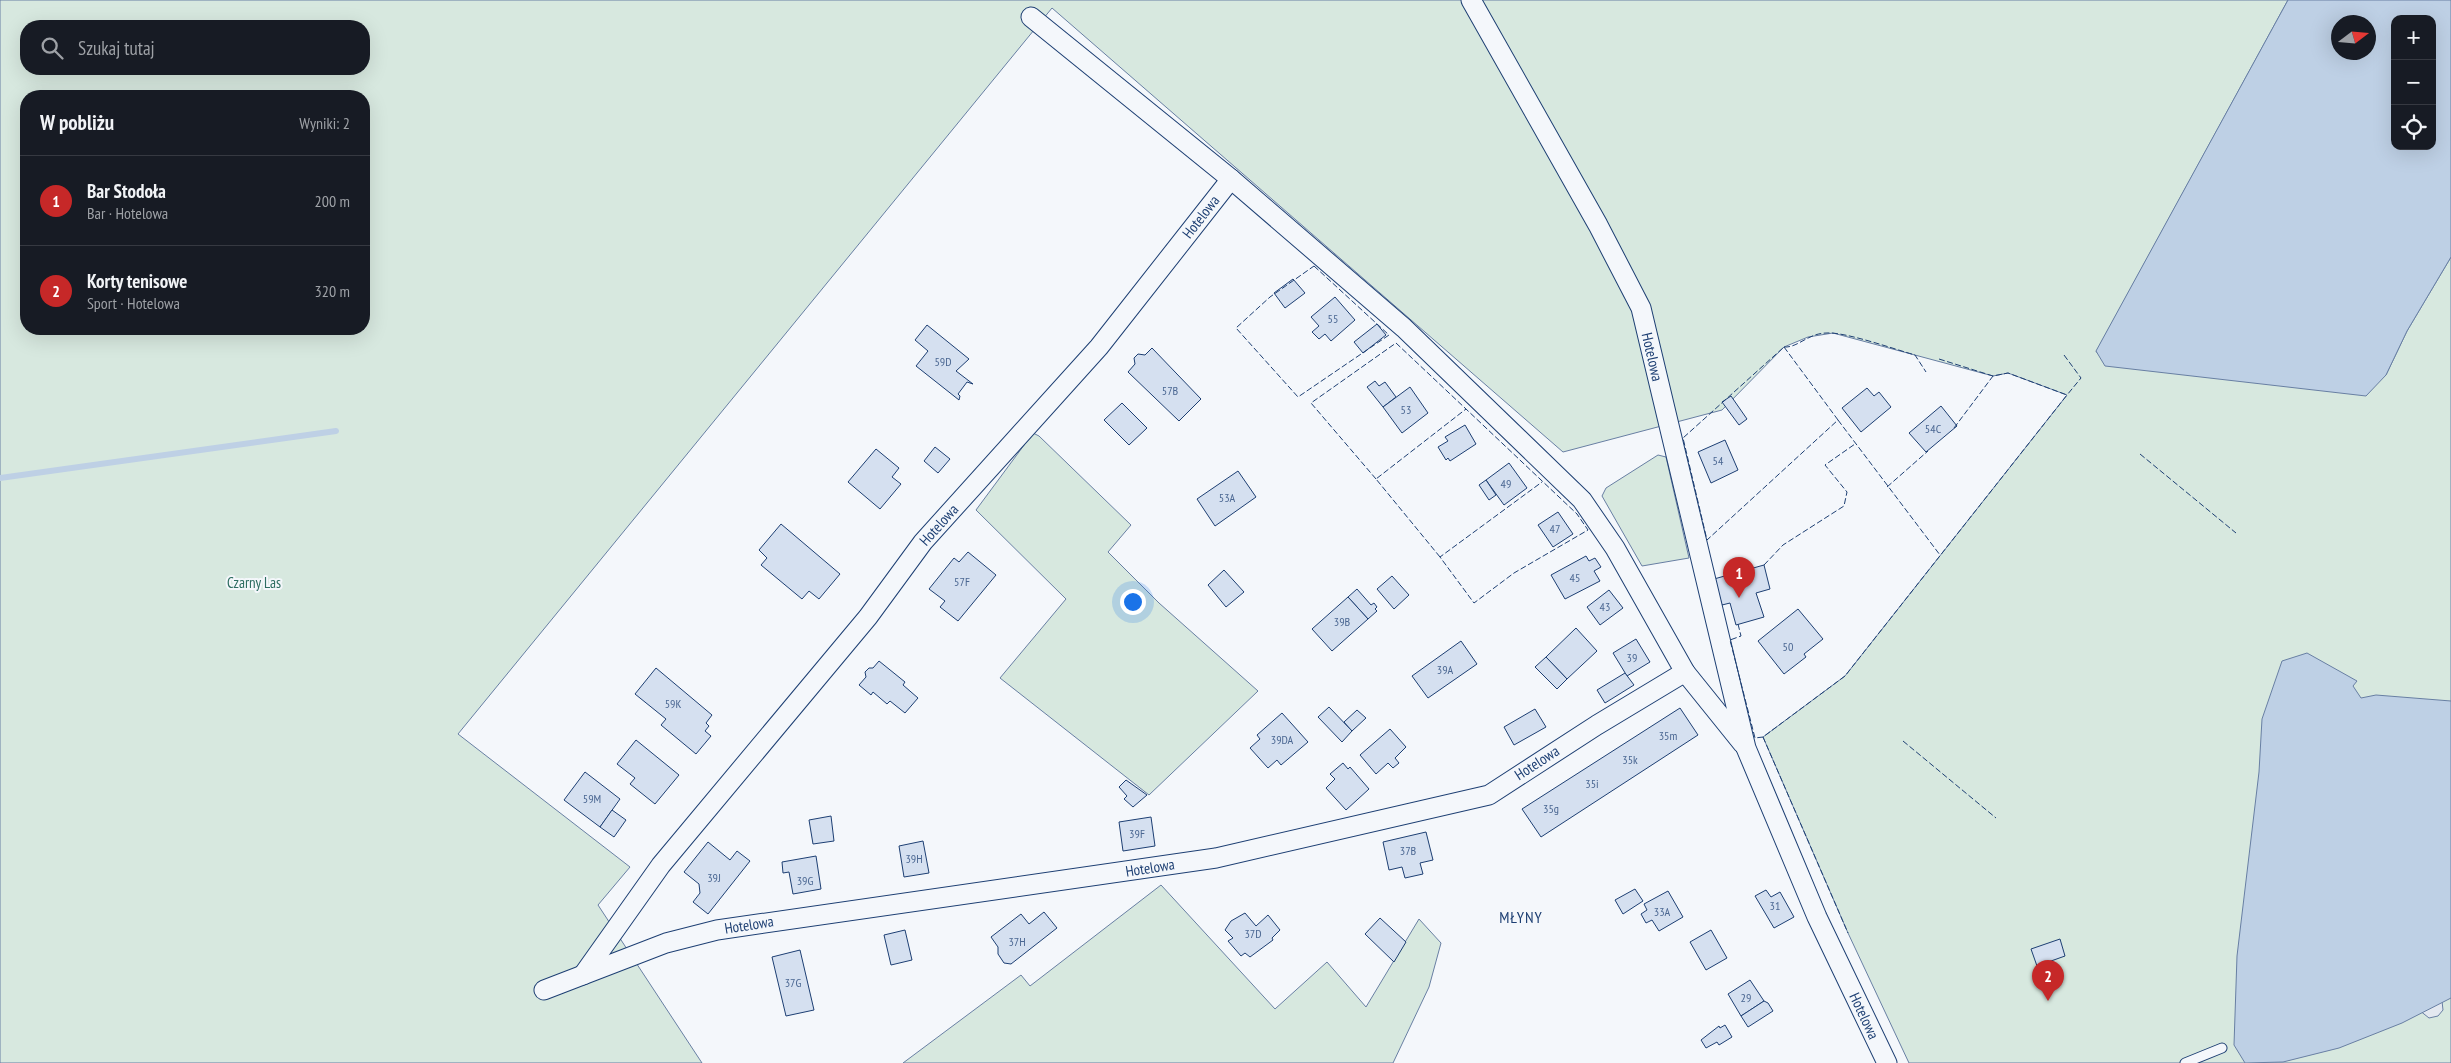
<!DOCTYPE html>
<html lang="pl">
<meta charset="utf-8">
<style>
body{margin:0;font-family:"PT Sans Narrow",sans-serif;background:#242831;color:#f1f3f6}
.controls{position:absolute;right:15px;top:15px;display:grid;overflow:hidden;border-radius:10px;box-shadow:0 5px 20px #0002}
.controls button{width:45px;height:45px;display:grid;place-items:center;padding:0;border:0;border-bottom:1px solid #363941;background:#171b24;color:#f1f3f6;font:25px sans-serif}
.compass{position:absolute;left:2331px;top:15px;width:45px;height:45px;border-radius:50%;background:#171b24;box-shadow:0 5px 20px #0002;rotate:74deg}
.you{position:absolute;left:1132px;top:601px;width:18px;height:18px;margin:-12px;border:4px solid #fff;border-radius:50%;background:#1a73e8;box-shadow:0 0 0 8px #1a73e833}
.badge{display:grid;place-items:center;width:32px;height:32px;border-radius:50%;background:#c62828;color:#fff;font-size:16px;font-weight:700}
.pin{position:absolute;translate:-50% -41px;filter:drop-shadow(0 1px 2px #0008)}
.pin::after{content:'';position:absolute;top:26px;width:18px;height:15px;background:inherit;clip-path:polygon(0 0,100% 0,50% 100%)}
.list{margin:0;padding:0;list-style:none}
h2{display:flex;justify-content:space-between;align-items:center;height:65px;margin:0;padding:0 20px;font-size:21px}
h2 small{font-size:16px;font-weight:400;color:#9ea1a6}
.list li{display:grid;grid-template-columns:32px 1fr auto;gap:15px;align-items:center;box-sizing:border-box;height:90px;padding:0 20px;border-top:1px solid #363941}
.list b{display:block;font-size:19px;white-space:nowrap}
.list p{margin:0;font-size:16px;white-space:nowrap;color:#9ea1a6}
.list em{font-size:16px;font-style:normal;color:#9ea1a6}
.icon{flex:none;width:28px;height:28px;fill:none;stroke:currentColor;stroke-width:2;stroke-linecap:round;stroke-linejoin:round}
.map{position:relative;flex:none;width:2451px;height:1063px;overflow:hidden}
.search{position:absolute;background:#171b24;box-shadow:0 5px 20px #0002;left:20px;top:20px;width:350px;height:55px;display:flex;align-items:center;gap:12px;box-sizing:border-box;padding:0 18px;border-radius:20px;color:#9ea1a6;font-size:19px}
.panel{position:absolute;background:#171b24;box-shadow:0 5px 20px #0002;left:20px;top:90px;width:350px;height:245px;border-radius:20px}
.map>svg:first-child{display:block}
.green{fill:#d7e8df;stroke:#687fa3;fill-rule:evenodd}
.parking{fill:#e3e8f0;stroke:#687fa3}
.water{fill:#bed0e5;stroke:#687fa3;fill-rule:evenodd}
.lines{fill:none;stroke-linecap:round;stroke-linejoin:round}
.stream{stroke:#bed0e5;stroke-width:6}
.building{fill:#d5e0f0;stroke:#1d3f73}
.service-casing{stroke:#1d3f73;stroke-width:11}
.minor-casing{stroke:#1d3f73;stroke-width:21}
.service{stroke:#f4f7fb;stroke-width:9}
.minor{stroke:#f4f7fb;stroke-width:19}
.fence{stroke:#1d3f73;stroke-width:1;stroke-dasharray:6 2.5;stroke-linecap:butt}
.labels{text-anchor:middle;stroke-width:4;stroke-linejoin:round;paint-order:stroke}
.number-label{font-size:12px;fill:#4b6792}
.street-label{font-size:15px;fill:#1d3f73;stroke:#f4f7fb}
.park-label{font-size:15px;fill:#2c6c60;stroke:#f4f7fb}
.neighbourhood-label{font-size:16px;letter-spacing:1px;fill:#1d3f73;stroke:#f4f7fb}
</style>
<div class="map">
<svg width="2451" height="1063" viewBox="0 0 2451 1063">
<rect width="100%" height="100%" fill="#f4f7fb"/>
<!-- green -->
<g class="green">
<path d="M0,0H2288L2096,352L2386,375L2407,331L2451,257V1063H1909L1848,933L1763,737L1845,676L2067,395L2008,373L1993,376L1833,333L1808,337L1784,347L1722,410L1563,452L1052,8L458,734L630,867L598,905L702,1063H0ZM26,26H364V69H26ZM26,96H364V329H26Z"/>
<polygon points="1033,433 1039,436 1131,525 1108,552 1159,603 1258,691 1149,795 1000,678 1066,599 976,510"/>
<polygon points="1658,455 1666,457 1689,558 1642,566 1602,496 1606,488"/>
<polygon points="1161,885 1275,1009 1327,962 1366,1007 1419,919 1441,943 1429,987 1393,1063 903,1063 1021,975 1030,986"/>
</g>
<!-- parking -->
<polygon class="parking" points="2442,1001 2443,1010 2438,1016 2429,1018 2419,1010"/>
<!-- water -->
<g class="water">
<path d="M2288,0H2451V257L2407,331L2386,375L2366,396L2105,366L2096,351ZM2395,19H2432V146H2395ZM2338,22H2368V52H2338Z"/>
<polygon points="2307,653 2357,681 2353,686 2361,698 2376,695 2451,701 2451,998 2402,1023 2339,1048 2283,1062 2245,1063 2234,1045 2237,956 2259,772 2262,719 2282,661"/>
</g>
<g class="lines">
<!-- stream -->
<polyline class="stream" points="0,478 336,431"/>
</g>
<!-- building -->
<g class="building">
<polygon points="1293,279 1305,293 1285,308 1274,293"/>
<polygon points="1335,297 1355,320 1331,341 1325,334 1319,339 1312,332 1319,326 1311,317"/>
<polygon points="1377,324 1386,335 1363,353 1354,342"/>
<polygon points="927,325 969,359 956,371 973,384 967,382 958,394 960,396 959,400 916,366 928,351 915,340"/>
<polygon points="1152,348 1201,399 1179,421 1128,372 1135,364 1134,358 1138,354 1145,355"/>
<polygon points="1375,381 1379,386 1385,382 1396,397 1383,407 1367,387"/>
<polygon points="1410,387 1428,413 1402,433 1383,407"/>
<polygon points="1867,388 1874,396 1879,392 1891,407 1861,432 1842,408"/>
<polygon points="1731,396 1747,419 1739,425 1722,402"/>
<polygon points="1122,403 1147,428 1129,445 1104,420"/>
<polygon points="1941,406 1957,426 1926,452 1909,433"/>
<polygon points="1465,425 1476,444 1450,461 1448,458 1446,460 1438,447 1448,441 1445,437"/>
<polygon points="1725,440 1738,470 1711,483 1698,452"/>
<polygon points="935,447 950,459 938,473 924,461"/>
<polygon points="876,449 899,468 892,477 901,484 880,509 848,482"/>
<polygon points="1509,463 1527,488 1504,505 1486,480"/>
<polygon points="1238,471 1256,497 1215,526 1197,499"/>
<polygon points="1486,480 1496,495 1489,500 1479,485"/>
<polygon points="1558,512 1573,534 1553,547 1538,525"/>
<polygon points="781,524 840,574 819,599 809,591 802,599 761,565 767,558 759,550"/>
<polygon points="968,552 996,575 958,621 940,607 945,601 929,589 954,558 959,562"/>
<polygon points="1586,556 1589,561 1595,558 1601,567 1594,571 1600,581 1565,599 1551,575"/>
<polygon points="1764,565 1770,589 1756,593 1764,617 1736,625 1730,603 1722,605 1714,579"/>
<polygon points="1224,570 1244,592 1226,607 1208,585"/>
<polygon points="1392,576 1409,595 1394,609 1377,589"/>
<polygon points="1357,589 1371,605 1374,603 1377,607 1375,609 1377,611 1368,619 1348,597"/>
<polygon points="1609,590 1623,608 1600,625 1587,607"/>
<polygon points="1348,597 1368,619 1332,651 1312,629"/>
<polygon points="1798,609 1823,639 1804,654 1806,657 1784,674 1758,641"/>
<polygon points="1576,628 1597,651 1567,679 1546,657"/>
<polygon points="1636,639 1650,662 1627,676 1613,653"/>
<polygon points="1461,641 1477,664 1428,698 1412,676"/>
<polygon points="1546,657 1567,679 1557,689 1535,667"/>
<polygon points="879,661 905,682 903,685 918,698 905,713 890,701 887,704 873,692 871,695 859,685 866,677 865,672 869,668 873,668"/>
<polygon points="656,668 712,715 706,723 709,726 705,731 711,736 696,754 661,725 666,719 635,694"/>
<polygon points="1625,673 1634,685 1605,703 1597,690"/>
<polygon points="1329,707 1352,731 1342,742 1318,717"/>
<polygon points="1680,708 1698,735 1541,837 1522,809"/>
<polygon points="1535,709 1546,727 1514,745 1504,727"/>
<polygon points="1357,710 1366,718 1352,731 1344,722"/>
<polygon points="1282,713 1308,742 1281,765 1277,760 1268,768 1250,748 1260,739 1257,735"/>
<polygon points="1390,729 1406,747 1395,758 1399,763 1393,768 1388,763 1376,774 1360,755"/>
<polygon points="636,740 679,775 655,804 630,784 635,778 617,764"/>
<polygon points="1343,763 1348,769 1350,767 1369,789 1346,810 1326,788 1335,779 1330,774"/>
<polygon points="585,772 620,799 600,827 564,800"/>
<polygon points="1126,780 1147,795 1133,807 1124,799 1127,796 1119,787"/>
<polygon points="612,810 626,820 614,837 600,827"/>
<polygon points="831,816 834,841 813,844 809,820"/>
<polygon points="1151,817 1155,846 1123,851 1119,822"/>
<polygon points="1426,832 1433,860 1420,863 1423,874 1405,878 1402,867 1389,870 1383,842"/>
<polygon points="923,841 929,873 904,877 899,846"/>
<polygon points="708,842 730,860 737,851 750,861 708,914 693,902 700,893 699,884 684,872"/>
<polygon points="816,856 821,889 793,894 789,872 783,873 782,862"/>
<polygon points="1635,889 1643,901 1623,914 1615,900"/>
<polygon points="1766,890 1771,897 1780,892 1794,917 1774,928 1755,896"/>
<polygon points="1668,891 1683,917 1659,931 1652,920 1646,923 1641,914 1647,910 1644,904"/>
<polygon points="1044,912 1057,928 1011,964 1004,963 998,954 998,947 991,937 1021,914 1029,924"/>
<polygon points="1245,913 1256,926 1268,915 1280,930 1272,938 1273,940 1250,957 1245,953 1241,956 1228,941 1233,938 1225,930 1231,921"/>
<polygon points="1380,918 1406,942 1394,962 1365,934"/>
<polygon points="905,930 912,960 891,965 884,935"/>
<polygon points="1711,930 1727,958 1706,970 1690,942"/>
<polygon points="2060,939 2065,956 2037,966 2031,949"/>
<polygon points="800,950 814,1010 786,1016 772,957"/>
<polygon points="1750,980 1764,1001 1741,1016 1728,994"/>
<polygon points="1764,1001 1768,1003 1773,1011 1748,1027 1741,1016"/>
<polygon points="1725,1025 1732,1037 1719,1045 1717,1042 1706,1048 1701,1040 1719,1026 1720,1028"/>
</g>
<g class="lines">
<defs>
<polyline id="service" points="2185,1063 2222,1048"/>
<g id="minor">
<polyline points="1471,0 1598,225 1641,308 1746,748 1817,917 1887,1063"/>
<polyline points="1031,17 1231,179 1404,328 1582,500 1615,548 1685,672 1743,744"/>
<polyline points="583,975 661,865 868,617 923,542 1099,347 1231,179"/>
<polyline points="544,990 666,943 717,930 1216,858 1489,795 1597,725 1685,672"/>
</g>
</defs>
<!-- service casing -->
<use href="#service" class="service-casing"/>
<!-- minor casing -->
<use href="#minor" class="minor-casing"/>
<!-- service -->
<use href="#service" class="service"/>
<!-- minor -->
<use href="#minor" class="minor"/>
<!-- fence -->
<g class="fence">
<polygon points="1314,266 1389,335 1298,397 1236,328 1270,297"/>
<polygon points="1784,347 1838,420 1707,540 1683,438"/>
<path d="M1784,347C1798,348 1808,333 1827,333C1846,332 1894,349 1915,355L1926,372"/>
<polyline points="2064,355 2081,378 2067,395"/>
<polyline points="1838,420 1940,555"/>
<polyline points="1954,428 1993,376"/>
<polyline points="2140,454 2236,533"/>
<polyline points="1376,479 1311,403 1396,343 1466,409"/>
<polyline points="1887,487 1928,451"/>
<polyline points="1440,557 1376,479 1466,409 1577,514 1588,530 1514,573 1474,603 1440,557 1542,482"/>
<polyline points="1764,565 1783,545 1844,506 1847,492 1825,465 1855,444"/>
<polyline points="1738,624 1741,636 1730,640 1755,738 1763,737 1845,676 2067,395 2008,373 1993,376 1939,359"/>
<polyline points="1763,737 1848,933"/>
<polyline points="1903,741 1996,818"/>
</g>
</g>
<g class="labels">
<!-- number labels -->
<g class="number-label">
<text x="1333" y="323">55</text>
<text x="943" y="366">59D</text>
<text x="1170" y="395">57B</text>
<text x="1406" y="414">53</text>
<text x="1933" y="433">54C</text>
<text x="1718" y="465">54</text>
<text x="1506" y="488">49</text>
<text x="1227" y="502">53A</text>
<text x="1555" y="533">47</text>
<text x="1575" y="582">45</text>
<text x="962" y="586">57F</text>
<text x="1605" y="611">43</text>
<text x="1342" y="626">39B</text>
<text x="1788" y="651">50</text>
<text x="1632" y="662">39</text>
<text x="1445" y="674">39A</text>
<text x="673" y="708">59K</text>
<text x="1668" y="740">35m</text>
<text x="1282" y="744">39DA</text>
<text x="1630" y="764">35k</text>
<text x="1592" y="788">35i</text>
<text x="592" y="803">59M</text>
<text x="1551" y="813">35g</text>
<text x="1137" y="838">39F</text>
<text x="1408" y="855">37B</text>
<text x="914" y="863">39H</text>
<text x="714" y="882">39J</text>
<text x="805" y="885">39G</text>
<text x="1775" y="910">31</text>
<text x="1662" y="916">33A</text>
<text x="1253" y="938">37D</text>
<text x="1017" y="946">37H</text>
<text x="793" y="987">37G</text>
<text x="1746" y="1002">29</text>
</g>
<!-- street labels -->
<g class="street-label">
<text transform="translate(1201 217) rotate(-52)" y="5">Hotelowa</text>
<text transform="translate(1652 357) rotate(77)" y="5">Hotelowa</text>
<text transform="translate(939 525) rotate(-48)" y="5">Hotelowa</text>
<text transform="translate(1537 763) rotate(-33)" y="5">Hotelowa</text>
<text transform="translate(1150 868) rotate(-9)" y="5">Hotelowa</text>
<text transform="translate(749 925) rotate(-9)" y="5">Hotelowa</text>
<text transform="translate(1864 1016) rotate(65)" y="5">Hotelowa</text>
</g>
<!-- park labels -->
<g class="park-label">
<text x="254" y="588">Czarny Las</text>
</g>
<!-- neighbourhood labels -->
<g class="neighbourhood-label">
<text x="1521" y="923">MŁYNY</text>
</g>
</g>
</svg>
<div class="controls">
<button>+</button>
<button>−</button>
<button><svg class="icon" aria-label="locate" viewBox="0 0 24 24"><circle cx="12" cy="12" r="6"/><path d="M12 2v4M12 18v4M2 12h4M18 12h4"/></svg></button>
</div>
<svg class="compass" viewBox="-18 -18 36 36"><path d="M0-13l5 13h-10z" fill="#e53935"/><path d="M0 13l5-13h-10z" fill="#9ea1a6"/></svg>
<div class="you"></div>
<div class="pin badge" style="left:1739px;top:598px">1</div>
<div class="pin badge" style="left:2048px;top:1001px">2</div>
<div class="search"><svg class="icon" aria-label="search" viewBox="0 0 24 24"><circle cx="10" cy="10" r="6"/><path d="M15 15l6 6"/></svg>Szukaj tutaj</div>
<section class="panel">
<h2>W pobliżu<small>Wyniki: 2</small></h2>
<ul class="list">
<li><span class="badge">1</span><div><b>Bar Stodoła</b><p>Bar · Hotelowa</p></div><em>200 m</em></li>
<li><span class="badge">2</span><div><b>Korty tenisowe</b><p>Sport · Hotelowa</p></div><em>320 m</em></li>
</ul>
</section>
</div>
